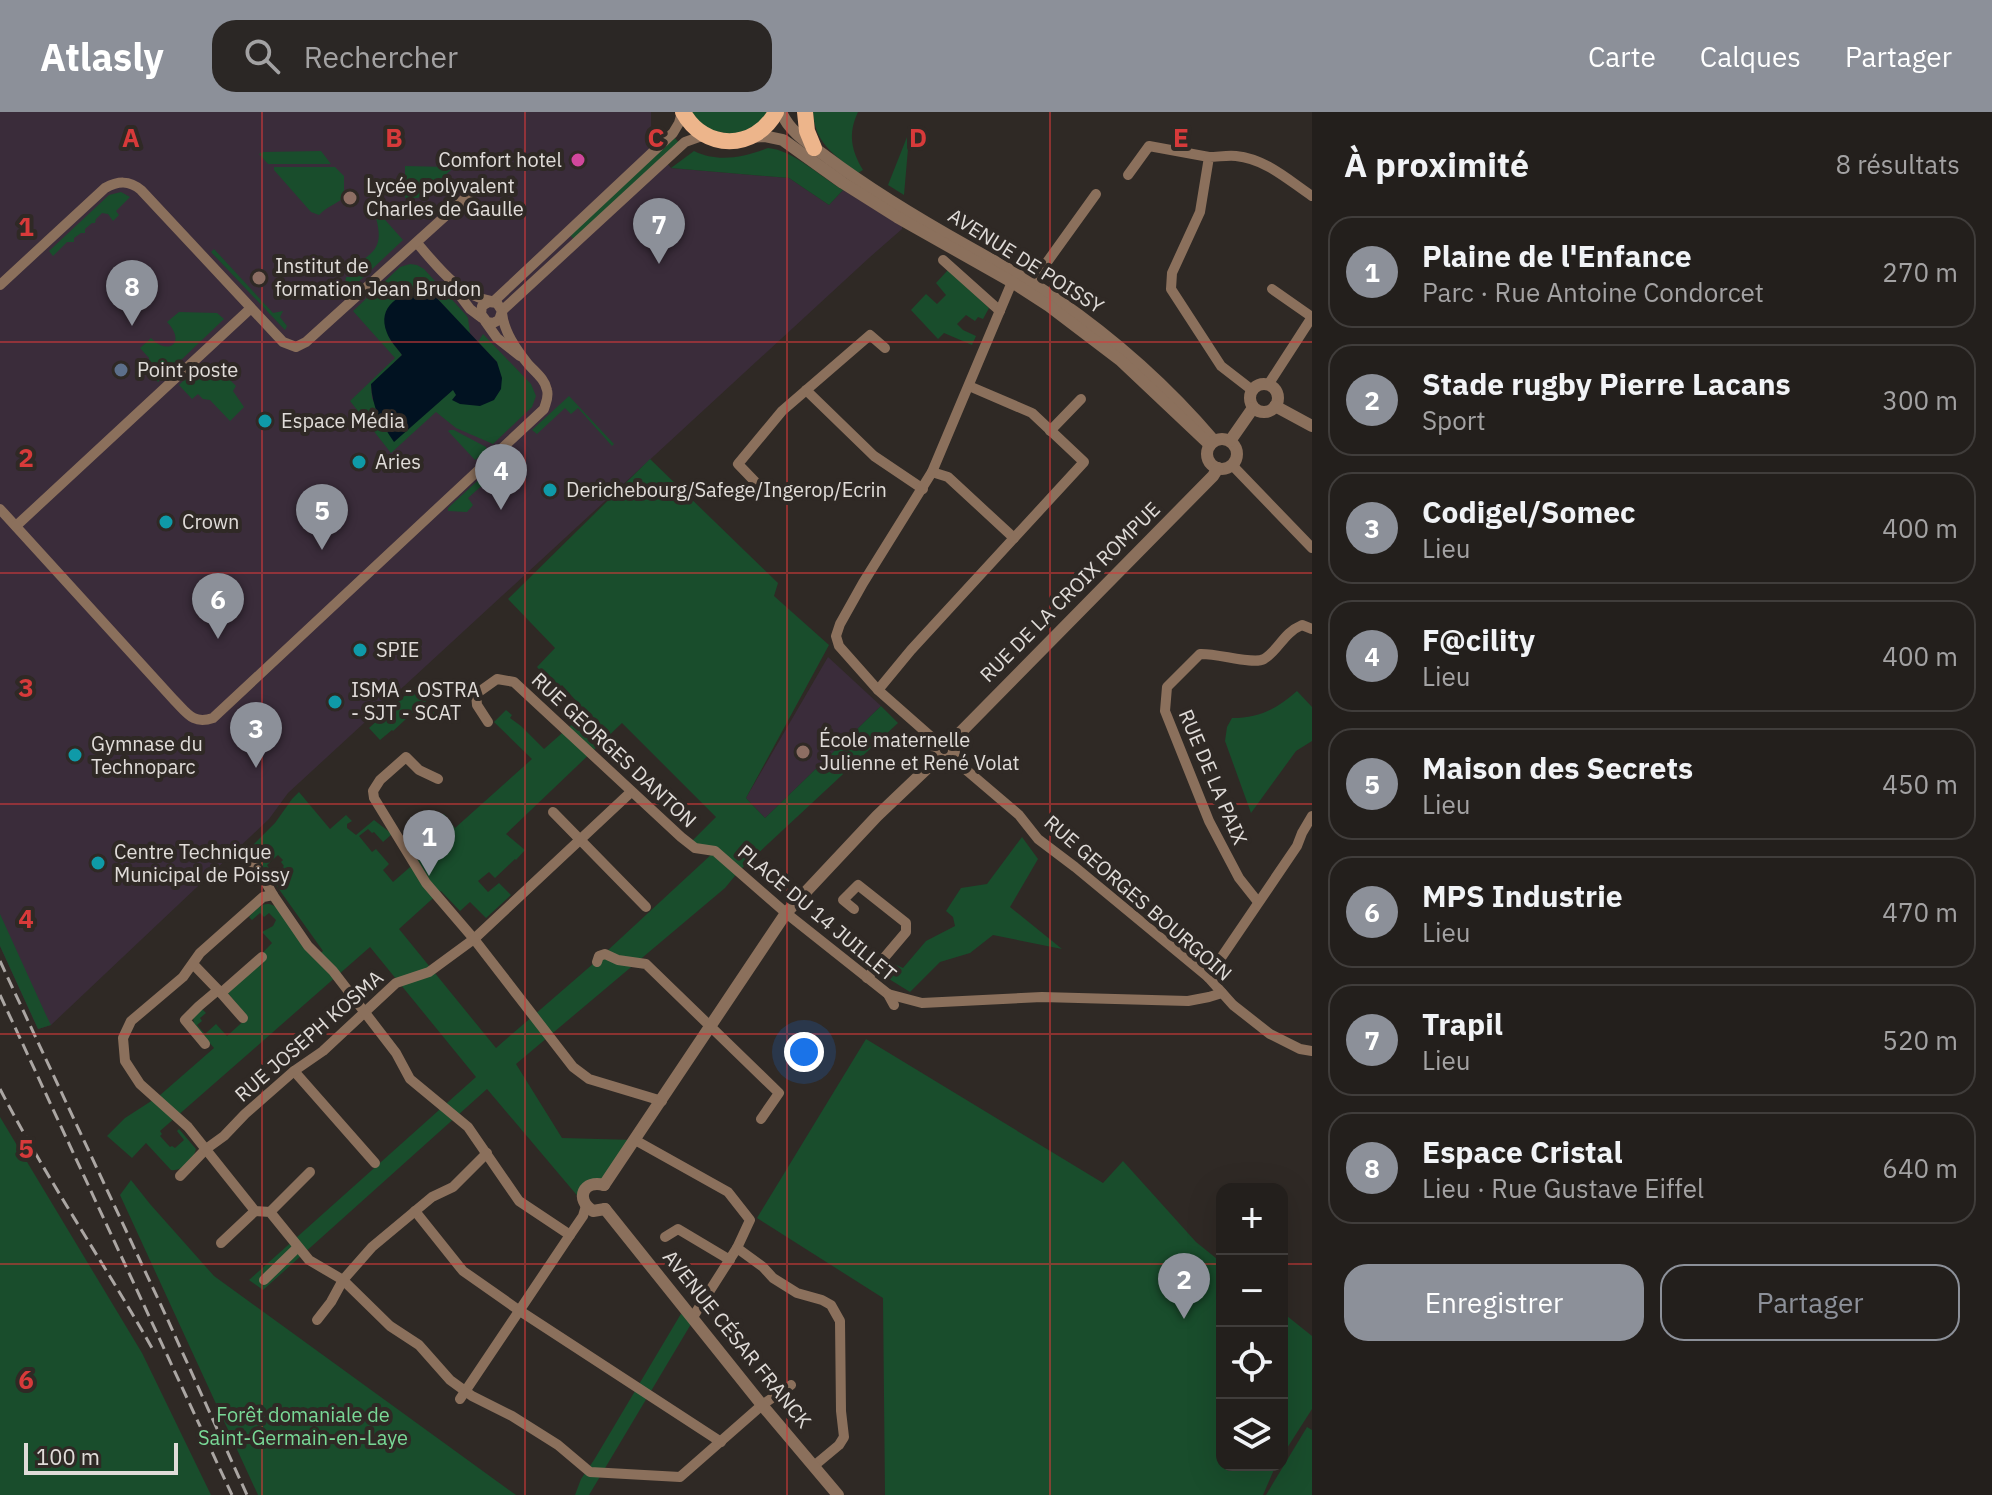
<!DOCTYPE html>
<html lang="fr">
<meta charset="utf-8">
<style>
body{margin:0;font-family:"IBM Plex Sans",sans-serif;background:#2b2725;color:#f1f3f6}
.controls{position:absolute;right:24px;bottom:24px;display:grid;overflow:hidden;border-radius:16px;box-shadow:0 8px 32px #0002}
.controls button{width:72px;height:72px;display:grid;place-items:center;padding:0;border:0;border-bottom:2px solid #403d3b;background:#231f1c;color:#f1f3f6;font:40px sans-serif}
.scale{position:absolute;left:24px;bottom:20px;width:154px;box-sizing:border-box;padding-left:8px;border:4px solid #e0dcd9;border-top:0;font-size:22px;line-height:28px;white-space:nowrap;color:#e0dcd9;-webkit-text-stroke:6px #2f2925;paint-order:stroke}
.you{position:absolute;left:804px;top:940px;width:28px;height:28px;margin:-20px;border:6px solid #fff;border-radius:50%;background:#1a73e8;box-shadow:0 0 0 12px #1a73e833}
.badge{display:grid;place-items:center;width:52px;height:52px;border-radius:50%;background:#8c9099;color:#fff;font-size:26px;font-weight:700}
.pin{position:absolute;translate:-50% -66px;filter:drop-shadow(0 2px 4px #0008)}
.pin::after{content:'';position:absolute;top:42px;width:28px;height:24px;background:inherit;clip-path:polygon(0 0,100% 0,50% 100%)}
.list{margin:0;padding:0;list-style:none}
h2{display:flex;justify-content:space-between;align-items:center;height:104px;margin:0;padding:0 32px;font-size:34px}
h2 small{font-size:26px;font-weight:400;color:#a3a2a3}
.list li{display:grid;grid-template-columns:52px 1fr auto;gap:24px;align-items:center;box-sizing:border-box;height:112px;margin:0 16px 16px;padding:0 16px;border:2px solid #403d3b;border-radius:24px}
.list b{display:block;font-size:30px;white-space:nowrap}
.list p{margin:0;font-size:26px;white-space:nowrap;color:#a3a2a3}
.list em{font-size:26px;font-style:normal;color:#a3a2a3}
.actions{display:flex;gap:16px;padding:24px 32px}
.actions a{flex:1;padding:18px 0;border:2px solid #8c9099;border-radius:24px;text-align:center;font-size:28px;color:#8c9099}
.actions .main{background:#8c9099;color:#fff}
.icon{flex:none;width:44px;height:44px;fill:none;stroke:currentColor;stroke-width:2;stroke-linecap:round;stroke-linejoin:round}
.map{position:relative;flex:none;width:1312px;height:1383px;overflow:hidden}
header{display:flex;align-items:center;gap:48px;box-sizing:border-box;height:112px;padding:0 40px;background:#8c9099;color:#fff}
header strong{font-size:38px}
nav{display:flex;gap:44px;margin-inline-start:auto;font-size:28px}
.search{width:560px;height:72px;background:#2b2725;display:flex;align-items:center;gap:20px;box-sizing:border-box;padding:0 28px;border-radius:24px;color:#a3a2a3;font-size:30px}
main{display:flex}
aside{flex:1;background:#231f1c}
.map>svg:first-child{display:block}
.commercial{fill:#3a2c3a}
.green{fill:#194d2c;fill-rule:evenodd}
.water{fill:#011221}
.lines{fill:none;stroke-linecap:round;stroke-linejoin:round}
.minor{stroke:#8b705c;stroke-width:10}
.tertiary{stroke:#8b705c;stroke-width:12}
.primary{stroke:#edb58b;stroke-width:16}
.rail{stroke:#aba6a3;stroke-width:3;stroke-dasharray:12 6;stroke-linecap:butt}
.grid{fill:none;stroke:#d73a3a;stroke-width:2;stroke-opacity:0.55}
.hotel-dot{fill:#d1479c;stroke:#2f2925;stroke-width:3}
.education-dot{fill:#8d6e63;stroke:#2f2925;stroke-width:3}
.service-dot{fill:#5c6f8a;stroke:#2f2925;stroke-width:3}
.culture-dot{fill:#0f9aa8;stroke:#2f2925;stroke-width:3}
.labels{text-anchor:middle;stroke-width:8;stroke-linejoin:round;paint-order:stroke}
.poi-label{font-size:20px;fill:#e0dcd9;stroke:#2f2925;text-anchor:start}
.street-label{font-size:20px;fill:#e0dcd9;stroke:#2f2925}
.park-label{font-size:20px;fill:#79d997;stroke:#2f2925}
.grid-label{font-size:26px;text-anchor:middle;font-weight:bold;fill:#d73a3a;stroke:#2f2925;stroke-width:8;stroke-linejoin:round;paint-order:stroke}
</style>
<header>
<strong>Atlasly</strong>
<div class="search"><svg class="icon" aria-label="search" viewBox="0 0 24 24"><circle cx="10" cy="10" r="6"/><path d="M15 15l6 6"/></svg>Rechercher</div>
<nav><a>Carte</a><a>Calques</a><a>Partager</a></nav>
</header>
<main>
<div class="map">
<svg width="1312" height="1383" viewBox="0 0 1312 1383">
<rect width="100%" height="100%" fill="#2f2925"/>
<!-- commercial -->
<g class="commercial">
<polygon points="0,0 651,0 651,33 671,56 789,66 829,93 843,78 902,114 902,117 870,145 288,681 269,707 51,913 38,917 0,834"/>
<polygon points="828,545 881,594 765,706 746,686"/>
</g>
<!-- green -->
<g class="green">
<polygon points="690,0 769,0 762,10 736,23 708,18"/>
<path d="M813,0H858C848,21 851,38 863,58L858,61L854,59C832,40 815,31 813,0Z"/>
<polygon points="909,20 909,25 904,83 888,73"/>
<polygon points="675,26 679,31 574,127 569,122"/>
<path d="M768,36C793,38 821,65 843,78L829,93L789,66L671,56L694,39C718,51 744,45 768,36Z"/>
<polygon points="321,39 331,52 268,52 259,42 263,40"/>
<polygon points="405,54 447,55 451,58 418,86 405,86"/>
<path d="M274,55H335L344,64V85C339,91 327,94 319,103L311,100L274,58Z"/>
<polygon points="121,80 130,85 116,99 119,103 113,109 108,102 102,101 96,107 95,111 92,111 85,117 85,121 81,121 74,126 74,130 67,130 53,144 49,139 109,83"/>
<path d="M379,101L403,128L353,175L345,172L346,165H353L354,153C377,140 383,132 376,106Z"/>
<polygon points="214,137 273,201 283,199 280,205 287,214 285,218 211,140"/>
<polygon points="410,152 417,153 424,157 466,203 468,206 470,222 433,182 389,226 402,243 371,273 372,286 394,329 453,277 457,283 497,250 478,230 483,222 531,272 536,284 532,295 493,332 456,316 436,300 391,341 350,289 395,246 353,199 400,155"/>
<polygon points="948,158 989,196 983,207 978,205 975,209 966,203 957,212 963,218 976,224 972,233 944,221 938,227 911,198 926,182 937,192 946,183 936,171"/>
<path d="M179,200L217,201L224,207L158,270L149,262H137L133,266C137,261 144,259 149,254V246L140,236L151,226C168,244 187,231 167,210Z"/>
<polygon points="219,257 236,274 233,279 244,295 230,309 210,288 203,287 198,282 192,287 179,273 194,258 214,259"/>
<polygon points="569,284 614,332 612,334 578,296 571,302 565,296 537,322 532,318"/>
<polygon points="450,318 454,318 486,335 487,338 475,348 448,319"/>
<polygon points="513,336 518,341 515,344 468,386 473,393 467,400 448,399 448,396"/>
<path d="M650,347L778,471L774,484L829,533L746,686L765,706L881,594L898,611L739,759L725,776L516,952L562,1026L635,1028L604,1073H590L586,1094L487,977L263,1178L249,1168L476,965L370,835L160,1019L162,1022L160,1024L170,1035L172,1034L175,1036L184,1028L177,1019L179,1017L196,1037C194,1047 181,1060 171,1058L146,1031L132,1046L107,1024L125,1006L159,984L214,936L194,913L193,905L200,895L206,901L200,906L202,909L197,913L205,922L216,912L227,924L248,905L226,879L272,831L262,820L273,814L276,808L269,801L264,805L260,801L252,808L249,805C257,796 263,788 275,794L315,846L323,839L271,766L284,754L281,750L283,748L278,743L267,753L269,756L266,759L248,738L275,711L292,687L299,680L330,717L346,703L352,709L347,712V716L356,723L374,708L392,722L383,730L374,720L372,721L368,717L359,724L372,740L376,737L389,752L383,758L393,770L442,727L431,714L444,702L455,716L532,647L494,610L506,598L512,603L510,606L521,614L544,637L586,600L562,573L560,575L550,564L547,566L537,555L555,536L508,487ZM622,611L716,705L689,732L714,740L594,851L496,936L399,817L441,779L460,799L470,790L486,806L511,783L499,771L488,780L478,769L489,760L495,766L515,747L516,748L525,738L506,722Z"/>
<polygon points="421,569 433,582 422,593 430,603 435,598 438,601 431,607 419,595 393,619 392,618 380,628 369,616"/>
<path d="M1297,579L1312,595V629L1296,639L1251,701L1225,629L1227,615L1232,606C1259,606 1277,597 1297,579Z"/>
<polygon points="1022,725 1038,747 1010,795 1062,837 993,823 970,841 940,850 910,880 881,862 892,851 903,856 926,829 955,814 953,805 946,799 961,776 987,772"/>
<polygon points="0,802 46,903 51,913 38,917 0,834"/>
<polygon points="866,927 1103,1071 1123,1049 1196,1130 1222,1151 1222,1353 1276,1353 1263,1383 885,1383 883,1186 757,1106"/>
<polygon points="0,1005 142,1241 211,1383 0,1383"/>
<polygon points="131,1068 150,1092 214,1164 516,1383 258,1383 120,1083"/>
<polygon points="685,1195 694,1207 589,1383 575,1383 581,1367 594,1348"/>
<polygon points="1282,1200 1312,1224 1312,1297 1282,1344"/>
<polygon points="1307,1315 1312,1318 1312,1383 1266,1383"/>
</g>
<!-- water -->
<path class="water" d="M421,175L433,182L497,250L502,266L501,277L494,288L480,294L460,292L452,288L456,283L453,278L394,330C381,311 372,295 371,272L402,243C397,236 390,229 387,221C376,193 401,183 421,175Z"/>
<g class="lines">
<!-- minor -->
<g class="minor">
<polyline points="1128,63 1149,34 1209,45"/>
<path d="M417,131C438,155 458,183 491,189"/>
<polyline points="943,148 1000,199"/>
<polyline points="1032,171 1096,82"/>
<path d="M0,173L105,76C118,69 129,68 141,78L283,230L296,235L306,230L473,79"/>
<polyline points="455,177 470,197 482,206"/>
<polyline points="1272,177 1312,205"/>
<polyline points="493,190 673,21 679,11 682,0"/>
<polyline points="502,199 497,191 489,190 482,194 481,202 487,210 493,211 499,208 502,199 506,195 685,30 699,25 708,25"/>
<polyline points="485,209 497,226 520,244"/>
<polyline points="1268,273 1312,205"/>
<polyline points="806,278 874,344 923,377"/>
<path d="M1252,278L1221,254L1171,177L1172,161L1200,100L1209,45C1218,45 1227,43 1236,44C1266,47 1288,68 1312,84"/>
<polyline points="1050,319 1081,287"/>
<polyline points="1232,353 1312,436"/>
<polyline points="932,360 948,365 1014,426"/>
<polyline points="764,379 738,352 782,299 870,223 885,236"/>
<path d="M0,397L174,588C187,601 193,613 213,606L544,297C546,290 549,285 547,278C545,267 535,260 528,252C516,237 504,220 502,201"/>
<polyline points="16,414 250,197"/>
<polyline points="878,578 911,538 1084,350 1032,301 969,274"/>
<polyline points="488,610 477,593 476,582 497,567 514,570 681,725 695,736 715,739 786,801 888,882 894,893"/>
<polyline points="937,630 878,578 839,534 836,524 840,512 863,471 932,360 1012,170"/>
<polyline points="951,645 1019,703 1038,727 1075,755 1208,865 1233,893 1270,922 1300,937 1312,939"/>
<polyline points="438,667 419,658 406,645 380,668 373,679 374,686 426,771 474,827 573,955 589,967 662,989"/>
<polyline points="553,700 646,795"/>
<polyline points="242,739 261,762 273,783"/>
<path d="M1258,790L1239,766L1209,709L1165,599L1167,575L1200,542C1217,541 1253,553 1264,547C1279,538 1283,521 1302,513L1312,517"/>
<polyline points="854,797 843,788 858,773 906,811 906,820 867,866"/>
<polyline points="597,850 599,844 605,842 618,848 646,852 779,981 761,1007"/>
<polyline points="193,852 221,881 262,845"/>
<polyline points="1208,865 1297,734 1302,721 1312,704"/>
<polyline points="221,881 243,906"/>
<polyline points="888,882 922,891 1042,885 1188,889 1209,885 1222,881"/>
<polyline points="205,932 185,908 199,894 218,878"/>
<polyline points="294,959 375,1051"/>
<polyline points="635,1028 728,1080 750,1108 737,1136 693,1205"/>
<polyline points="180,1064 206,1037 224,1024 245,1002 294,959 323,939 396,871 429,860 474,827 631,680"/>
<polyline points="415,1099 463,1159 520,1199 721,1330"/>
<polyline points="270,1100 310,1060"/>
<polyline points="570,1123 519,1089 468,1015 410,967 396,941 333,859 308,834 273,783 263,785 200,841 183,865 131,909 123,926 125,949 140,972 188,1015 255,1099 270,1100 309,1148 343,1168 390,1214 419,1233 450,1268 472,1284 512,1304 558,1333 590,1360 680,1365 762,1293 791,1273"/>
<polyline points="665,1125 678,1117 730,1148"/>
<polyline points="221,1131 255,1099"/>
<polyline points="737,1136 763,1155 773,1166 797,1181 822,1188 831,1193 840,1209 841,1299 844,1325 839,1333 815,1353"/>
<polyline points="264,1168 298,1135"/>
<polyline points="317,1208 331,1190 343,1168 372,1135 432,1085 453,1075 487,1041"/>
<polyline points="460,1287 570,1123 583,1104 586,1094"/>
</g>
<!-- tertiary -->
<g class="tertiary">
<path d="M781,0C790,21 811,33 828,46C872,79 919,107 967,134C997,151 1028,167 1056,187C1114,227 1168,275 1214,329"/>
<polyline points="750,25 764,24 783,28 843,71 897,105 1012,170 1049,194 1120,248 1210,333"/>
<circle cx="1264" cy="286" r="14"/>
<polyline points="1275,294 1312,314"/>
<circle cx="1222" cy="342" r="15"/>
<polyline points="1230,329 1253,296"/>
<circle cx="944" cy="638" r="10"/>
<polyline points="951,630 1213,364 1218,356"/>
<polyline points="604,1073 786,801 877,704 938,646"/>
<path d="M604,1073C584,1067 574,1087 593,1099L605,1097"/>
<polyline points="605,1097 762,1293 838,1383"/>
</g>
<!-- primary -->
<g class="primary">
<path d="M683,0C704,39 755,39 776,0"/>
<polyline points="805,0 807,19 814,36"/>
</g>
<!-- rail -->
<g class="rail">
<polyline points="0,849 166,1204 247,1383"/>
<polyline points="0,883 232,1383"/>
<path d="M0,977C46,1066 103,1149 152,1236"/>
</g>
</g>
<!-- grid -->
<path class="grid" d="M262,0V1383M525,0V1383M787,0V1383M1050,0V1383M0,230H1312M0,461H1312M0,692H1312M0,922H1312M0,1152H1222M1282,1152H1312"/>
<!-- markers -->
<circle class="hotel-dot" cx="578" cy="48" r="8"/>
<g class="education-dot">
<circle cx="350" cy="86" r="8"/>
<circle cx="259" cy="166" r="8"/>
<circle cx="803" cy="640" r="8"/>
</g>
<circle class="service-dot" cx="121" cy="258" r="8"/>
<g class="culture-dot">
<circle cx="265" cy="309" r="8"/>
<circle cx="359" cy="350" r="8"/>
<circle cx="550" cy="378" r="8"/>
<circle cx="166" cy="410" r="8"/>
<circle cx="360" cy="538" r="8"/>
<circle cx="335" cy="590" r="8"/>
<circle cx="75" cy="643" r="8"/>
<circle cx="98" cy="751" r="8"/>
</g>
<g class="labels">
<!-- poi labels -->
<g class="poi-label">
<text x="562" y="55" text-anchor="end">Comfort hotel</text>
<text x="366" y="81">Lycée polyvalent<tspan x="366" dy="23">Charles de Gaulle</tspan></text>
<text x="275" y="161">Institut de<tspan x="275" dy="23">formation Jean Brudon</tspan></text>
<text x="137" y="265">Point poste</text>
<text x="281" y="316">Espace Média</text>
<text x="375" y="357">Aries</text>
<text x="566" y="385">Derichebourg/Safege/Ingerop/Ecrin</text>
<text x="182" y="417">Crown</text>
<text x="376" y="545">SPIE</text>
<text x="351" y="585">ISMA - OSTRA<tspan x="351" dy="23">- SJT - SCAT</tspan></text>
<text x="819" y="635">École maternelle<tspan x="819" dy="23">Julienne et René Volat</tspan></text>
<text x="91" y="639">Gymnase du<tspan x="91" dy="23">Technoparc</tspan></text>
<text x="114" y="747">Centre Technique<tspan x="114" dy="23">Municipal de Poissy</tspan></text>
</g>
<!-- street labels -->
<g class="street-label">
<text transform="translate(1026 149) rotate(32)" y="7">AVENUE DE POISSY</text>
<text transform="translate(1070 480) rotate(-45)" y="7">RUE DE LA CROIX ROMPUE</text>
<text transform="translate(614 638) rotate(43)" y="7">RUE GEORGES DANTON</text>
<text transform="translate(1213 665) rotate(67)" y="7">RUE DE LA PAIX</text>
<text transform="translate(1138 786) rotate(41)" y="7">RUE GEORGES BOURGOIN</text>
<text transform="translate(817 801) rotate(40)" y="7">PLACE DU 14 JUILLET</text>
<text transform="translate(309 924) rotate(-41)" y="7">RUE JOSEPH KOSMA</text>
<text transform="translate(737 1227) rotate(51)" y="7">AVENUE CÉSAR FRANCK</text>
</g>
<!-- park labels -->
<g class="park-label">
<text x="303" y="1310">Forêt domaniale de<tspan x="303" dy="23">Saint-Germain-en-Laye</tspan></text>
</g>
</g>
<g class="grid-label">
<text x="131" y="35">A</text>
<text x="394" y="35">B</text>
<text x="656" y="35">C</text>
<text x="918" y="35">D</text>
<text x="1181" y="35">E</text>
<text x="26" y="124">1</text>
<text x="26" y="355">2</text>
<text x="26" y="585">3</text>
<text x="26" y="816">4</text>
<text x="26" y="1046">5</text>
<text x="26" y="1277">6</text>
</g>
</svg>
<div class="controls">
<button>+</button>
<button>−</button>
<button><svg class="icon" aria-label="locate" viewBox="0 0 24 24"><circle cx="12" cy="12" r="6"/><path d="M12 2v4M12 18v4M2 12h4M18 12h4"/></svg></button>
<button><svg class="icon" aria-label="layers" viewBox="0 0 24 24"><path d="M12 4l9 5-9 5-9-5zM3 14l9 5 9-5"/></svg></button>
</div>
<div class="scale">100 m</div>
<div class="you"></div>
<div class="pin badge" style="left:429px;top:764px">1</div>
<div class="pin badge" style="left:1184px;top:1207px">2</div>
<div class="pin badge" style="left:256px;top:656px">3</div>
<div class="pin badge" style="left:501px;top:398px">4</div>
<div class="pin badge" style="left:322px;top:438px">5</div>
<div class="pin badge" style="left:218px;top:527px">6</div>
<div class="pin badge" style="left:659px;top:152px">7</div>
<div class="pin badge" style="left:132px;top:214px">8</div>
</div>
<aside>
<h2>À proximité<small>8 résultats</small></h2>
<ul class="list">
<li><span class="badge">1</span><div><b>Plaine de l'Enfance</b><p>Parc · Rue Antoine Condorcet</p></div><em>270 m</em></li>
<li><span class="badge">2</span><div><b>Stade rugby Pierre Lacans</b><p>Sport</p></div><em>300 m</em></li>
<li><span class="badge">3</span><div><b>Codigel/Somec</b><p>Lieu</p></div><em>400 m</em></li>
<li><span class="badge">4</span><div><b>F@cility</b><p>Lieu</p></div><em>400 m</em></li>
<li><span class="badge">5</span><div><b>Maison des Secrets</b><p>Lieu</p></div><em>450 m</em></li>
<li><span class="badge">6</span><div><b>MPS Industrie</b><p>Lieu</p></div><em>470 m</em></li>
<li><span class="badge">7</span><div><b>Trapil</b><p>Lieu</p></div><em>520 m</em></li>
<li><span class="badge">8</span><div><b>Espace Cristal</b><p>Lieu · Rue Gustave Eiffel</p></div><em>640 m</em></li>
</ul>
<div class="actions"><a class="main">Enregistrer</a><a>Partager</a></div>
</aside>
</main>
